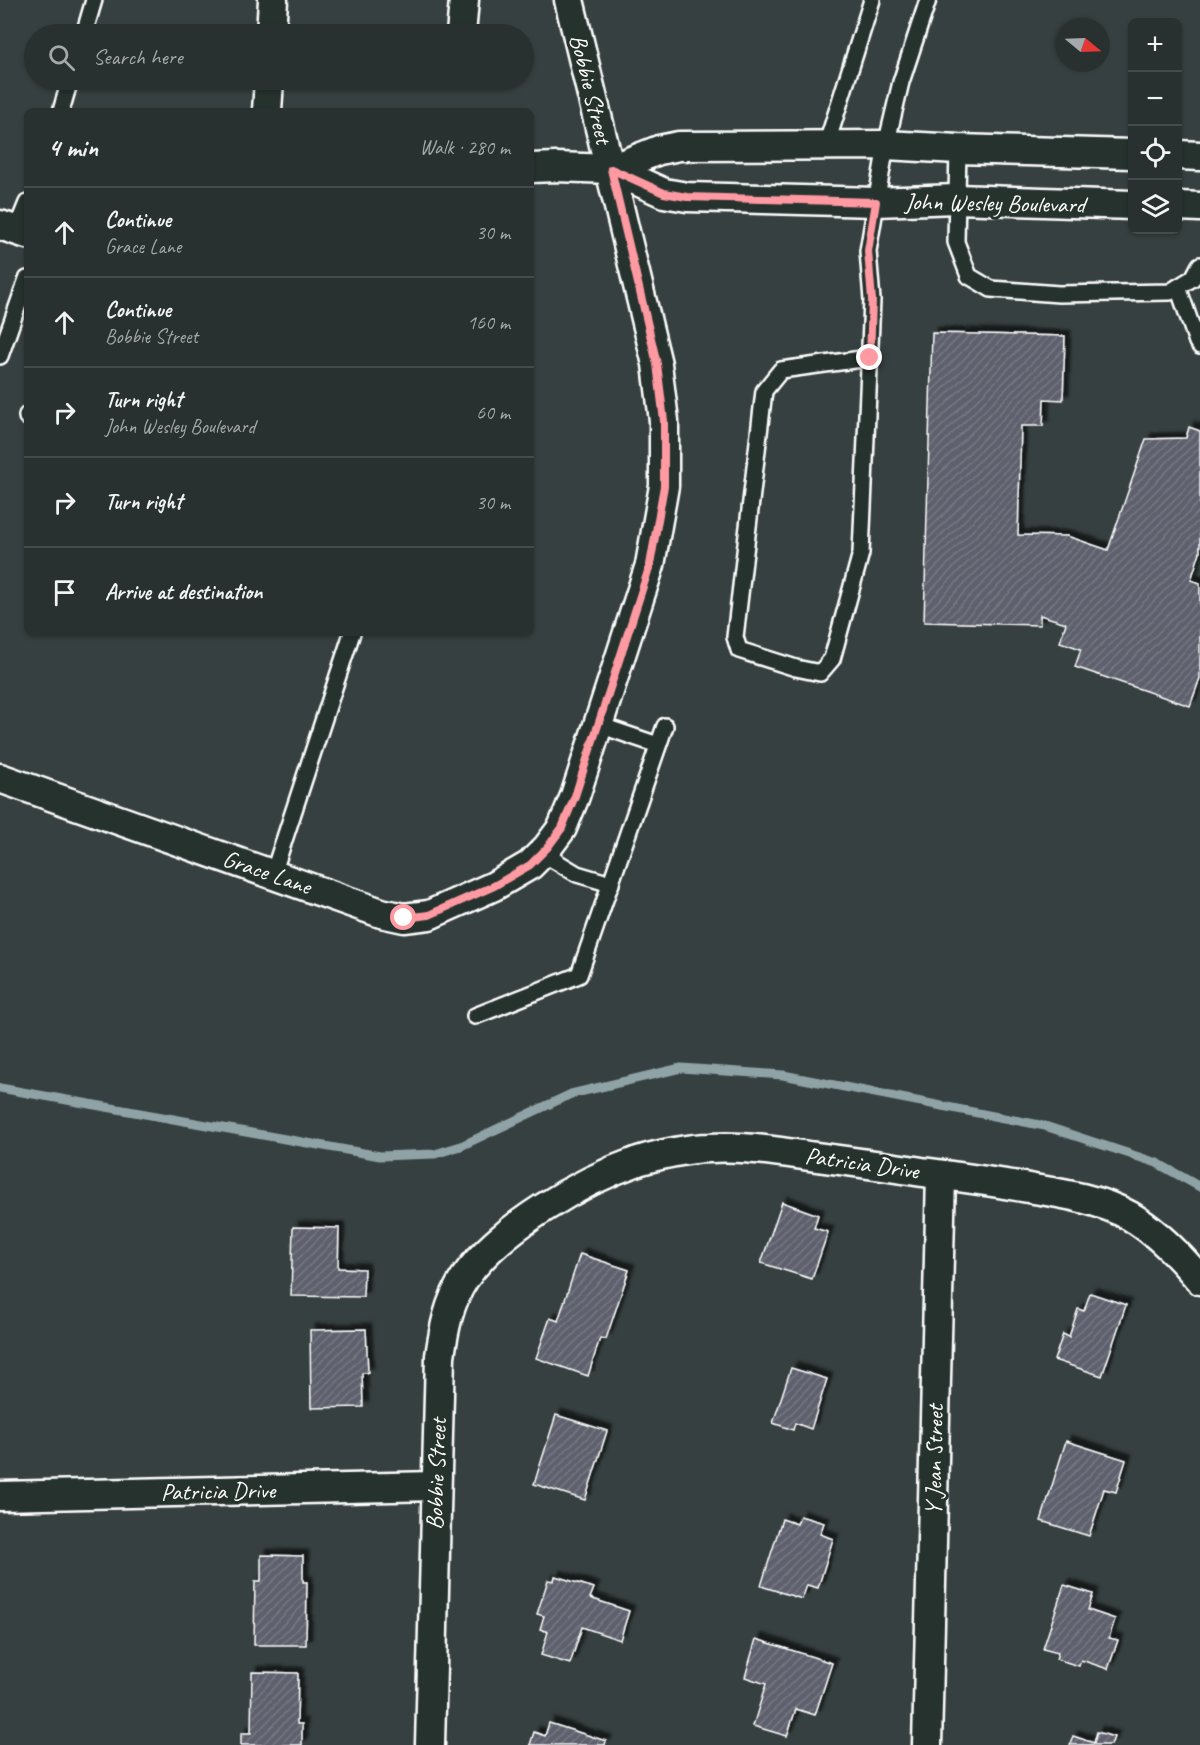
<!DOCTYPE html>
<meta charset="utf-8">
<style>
body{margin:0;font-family:Caveat,sans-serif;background:#353c3c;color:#f1f3f6}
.controls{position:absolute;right:18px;top:18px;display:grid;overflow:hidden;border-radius:9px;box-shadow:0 2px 4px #0004}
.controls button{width:54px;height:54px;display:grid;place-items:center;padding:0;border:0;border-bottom:2px solid #454b4c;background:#293030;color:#f1f3f6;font:30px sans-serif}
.compass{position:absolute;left:1056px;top:18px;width:54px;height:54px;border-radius:50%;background:#293030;box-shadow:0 2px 4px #0004;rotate:109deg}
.stop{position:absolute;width:18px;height:18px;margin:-14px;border:4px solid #ff9aa2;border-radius:50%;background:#fff}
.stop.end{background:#ff9aa2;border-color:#fff;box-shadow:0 2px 6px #0008}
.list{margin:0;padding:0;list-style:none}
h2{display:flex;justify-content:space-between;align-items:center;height:78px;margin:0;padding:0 24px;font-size:26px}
h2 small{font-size:20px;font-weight:400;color:#a5a9ab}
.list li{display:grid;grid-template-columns:39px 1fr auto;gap:18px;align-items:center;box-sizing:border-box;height:90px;padding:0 24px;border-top:2px solid #454b4c}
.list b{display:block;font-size:22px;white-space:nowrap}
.list p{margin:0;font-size:20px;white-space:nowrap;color:#a5a9ab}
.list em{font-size:20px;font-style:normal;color:#a5a9ab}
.icon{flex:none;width:33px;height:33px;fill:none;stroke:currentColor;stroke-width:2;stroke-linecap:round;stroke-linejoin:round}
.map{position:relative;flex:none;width:1200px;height:1745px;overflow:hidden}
.search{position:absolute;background:#293030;box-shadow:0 2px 4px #0004;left:24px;top:24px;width:510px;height:66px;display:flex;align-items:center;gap:15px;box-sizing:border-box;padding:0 21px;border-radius:33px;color:#a5a9ab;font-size:22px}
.panel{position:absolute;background:#293030;box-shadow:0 2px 4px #0004;left:24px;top:108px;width:510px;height:528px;border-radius:9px}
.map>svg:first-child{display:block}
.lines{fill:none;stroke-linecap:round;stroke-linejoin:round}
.stream{stroke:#8fa3a6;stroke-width:9}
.building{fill:url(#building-hatch);stroke:#fff;stroke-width:1.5;filter:url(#shadow)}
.lane-casing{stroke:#fff;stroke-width:20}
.street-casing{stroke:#fff;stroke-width:33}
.lane{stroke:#26332d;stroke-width:15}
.street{stroke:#26332d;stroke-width:28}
.route{stroke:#ff9aa2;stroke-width:8}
.labels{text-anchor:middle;stroke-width:6;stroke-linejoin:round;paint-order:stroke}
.street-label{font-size:24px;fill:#fff;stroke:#26332d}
</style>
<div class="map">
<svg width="1200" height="1745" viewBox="0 0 1200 1745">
<defs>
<pattern id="building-hatch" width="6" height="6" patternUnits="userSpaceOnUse" patternTransform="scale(1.5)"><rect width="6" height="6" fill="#5e606d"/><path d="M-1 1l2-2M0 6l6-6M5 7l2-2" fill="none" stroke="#767883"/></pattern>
<filter id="shadow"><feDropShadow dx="5.5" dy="-5.5" stdDeviation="1.5" flood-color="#0009"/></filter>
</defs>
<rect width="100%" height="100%" fill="#374040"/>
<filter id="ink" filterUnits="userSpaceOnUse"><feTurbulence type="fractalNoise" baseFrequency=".0167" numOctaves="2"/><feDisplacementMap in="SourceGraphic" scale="12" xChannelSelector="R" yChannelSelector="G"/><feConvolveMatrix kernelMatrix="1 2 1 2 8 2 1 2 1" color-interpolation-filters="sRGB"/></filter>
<g filter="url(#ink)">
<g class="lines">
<!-- stream -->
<polyline class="stream" points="0,1088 380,1156 435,1154 461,1146 571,1094 681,1068 783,1075 1045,1126 1157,1163 1200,1187"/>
</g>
<!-- building -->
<g class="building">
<polygon points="932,333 1065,336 1063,400 1044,399 1043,426 1021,426 1018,535 1067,536 1108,550 1146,439 1186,438 1189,427 1200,431 1200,552 1191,580 1200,583 1200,678 1190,706 1075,667 1081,649 1060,642 1066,623 1040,615 1040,625 924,622"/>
<polygon points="782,1202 818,1215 814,1228 828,1232 812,1279 761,1263"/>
<polygon points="293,1227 339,1228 338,1268 364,1269 363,1297 291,1296"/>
<polygon points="580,1254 629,1270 606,1339 600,1338 588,1376 536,1358 550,1318 558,1321"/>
<polygon points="1090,1293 1126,1305 1102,1376 1054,1360 1063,1334 1069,1337 1078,1309 1084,1311"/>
<polygon points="366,1329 368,1373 362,1373 363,1407 311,1408 310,1330"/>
<polygon points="791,1368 827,1379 811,1429 795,1423 793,1430 773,1423"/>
<polygon points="556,1415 607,1431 585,1500 534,1484"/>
<polygon points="1066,1441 1126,1460 1116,1492 1104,1489 1089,1536 1041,1521"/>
<polygon points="800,1516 824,1523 820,1534 833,1539 818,1588 807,1585 802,1599 761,1586 782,1519 797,1524"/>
<polygon points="261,1555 303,1556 303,1582 307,1582 306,1645 254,1645 255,1581 261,1581"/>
<polygon points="555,1576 594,1588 590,1598 629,1611 620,1640 582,1627 570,1664 541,1655 548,1632 540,1629 544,1616 537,1614 548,1580 554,1581"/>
<polygon points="1064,1585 1093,1594 1088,1610 1115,1619 1109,1638 1118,1640 1108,1669 1081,1660 1079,1666 1056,1659 1058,1653 1043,1649"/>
<polygon points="756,1639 832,1663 815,1715 796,1709 787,1736 753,1726 766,1684 745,1677"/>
<polygon points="252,1672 298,1673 297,1724 302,1724 302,1745 241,1745 241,1733 251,1733"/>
<polygon points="549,1723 606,1741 605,1745 530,1745 534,1732 545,1736"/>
<polygon points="1097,1732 1114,1737 1111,1745 1070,1745 1073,1736 1094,1743"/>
</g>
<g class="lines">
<defs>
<g id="lane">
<polyline points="84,34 94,0"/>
<polyline points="61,111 70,80"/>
<polyline points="826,146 872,0"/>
<polyline points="958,149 956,242 969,276 991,289 1059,294 1170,292 1193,278 1200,265"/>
<polyline points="16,230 27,203"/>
<polyline points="1178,287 1197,342 1200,346"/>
<polyline points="0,356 27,279"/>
<polyline points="869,358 781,370 764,391 735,637 739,650 796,668 820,673 832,659 861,553 872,300 868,251 886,145 901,82 928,0"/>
<polyline points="27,415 27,417"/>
<polyline points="599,725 658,745"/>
<polyline points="542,853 577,874 611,884"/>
<polyline points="273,874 352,633"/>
<polyline points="475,1016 579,975 665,726"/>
</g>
<g id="street">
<polyline points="271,34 273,0"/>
<polyline points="461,34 464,0"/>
<polyline points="267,111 269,80"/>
<polyline points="1178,155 1200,156"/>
<polyline points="531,168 556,167 611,169 664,193 687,197 876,202 956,199 1132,205"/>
<polyline points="611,169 659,150 679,146 886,145 958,149 1132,154"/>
<polyline points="1178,206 1200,207"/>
<polyline points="0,225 27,234"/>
<polyline points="0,778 381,913 404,918 429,915 494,886 530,865 547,848 562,828 575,796 650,565 664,486 664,421 657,364 569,0"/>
<polyline points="0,1496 436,1486"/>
<path d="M430,1745L440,1356C444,1329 449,1302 464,1279C499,1228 581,1181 638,1161C657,1155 690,1148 710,1148C743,1146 776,1151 809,1156C847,1161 884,1166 922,1172C959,1177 997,1182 1034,1189C1066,1194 1101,1200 1130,1216C1157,1232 1180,1256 1200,1280"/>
<polyline points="927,1745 941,1175"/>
</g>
</defs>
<!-- lane casing -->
<use href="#lane" class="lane-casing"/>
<!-- street casing -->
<use href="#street" class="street-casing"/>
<!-- lane -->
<use href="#lane" class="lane"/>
<!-- street -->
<use href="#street" class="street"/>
</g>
</g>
<g class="lines" filter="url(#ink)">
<!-- route -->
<polyline class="route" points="404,918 429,915 494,886 530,865 547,848 562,828 575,796 650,565 664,486 664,421 657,364 611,169 664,193 687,197 876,202 868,251 872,300 870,358"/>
</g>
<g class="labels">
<!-- street labels -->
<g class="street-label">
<text transform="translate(591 89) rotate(76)" y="8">Bobbie Street</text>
<text transform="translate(995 203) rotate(1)" y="8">John Wesley Boulevard</text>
<text transform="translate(267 872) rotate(19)" y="8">Grace Lane</text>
<text transform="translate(862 1163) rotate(8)" y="8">Patricia Drive</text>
<text transform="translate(934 1460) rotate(-89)" y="8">Y Jean Street</text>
<text transform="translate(436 1474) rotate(-88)" y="8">Bobbie Street</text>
<text transform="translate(218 1491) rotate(-1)" y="8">Patricia Drive</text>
</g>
</g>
</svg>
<div class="controls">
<button>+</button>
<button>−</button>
<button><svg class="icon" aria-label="locate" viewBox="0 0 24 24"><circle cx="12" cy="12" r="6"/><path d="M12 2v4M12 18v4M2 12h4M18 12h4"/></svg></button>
<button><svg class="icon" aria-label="layers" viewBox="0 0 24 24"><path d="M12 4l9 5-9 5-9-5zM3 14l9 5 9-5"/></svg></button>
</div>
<svg class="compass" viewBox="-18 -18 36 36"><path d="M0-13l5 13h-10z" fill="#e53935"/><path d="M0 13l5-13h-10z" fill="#a5a9ab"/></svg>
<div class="stop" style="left:404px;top:918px"></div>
<div class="stop end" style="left:870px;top:358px"></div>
<div class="search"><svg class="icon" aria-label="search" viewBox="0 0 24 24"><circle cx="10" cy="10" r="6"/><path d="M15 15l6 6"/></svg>Search here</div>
<section class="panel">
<h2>4 min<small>Walk · 280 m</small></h2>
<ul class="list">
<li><svg class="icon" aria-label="ahead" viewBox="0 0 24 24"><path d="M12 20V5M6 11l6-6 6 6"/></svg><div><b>Continue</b><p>Grace Lane</p></div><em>30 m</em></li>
<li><svg class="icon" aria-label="ahead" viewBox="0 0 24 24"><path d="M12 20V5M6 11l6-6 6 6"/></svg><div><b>Continue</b><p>Bobbie Street</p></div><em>160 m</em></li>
<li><svg class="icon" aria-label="right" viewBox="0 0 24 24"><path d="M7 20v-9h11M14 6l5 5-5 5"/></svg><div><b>Turn right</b><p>John Wesley Boulevard</p></div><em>60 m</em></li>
<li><svg class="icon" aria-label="right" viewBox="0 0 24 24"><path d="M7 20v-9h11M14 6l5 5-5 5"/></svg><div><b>Turn right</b></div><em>30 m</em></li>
<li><svg class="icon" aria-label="arrive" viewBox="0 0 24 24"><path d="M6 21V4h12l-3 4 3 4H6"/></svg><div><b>Arrive at destination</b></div></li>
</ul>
</section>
</div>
